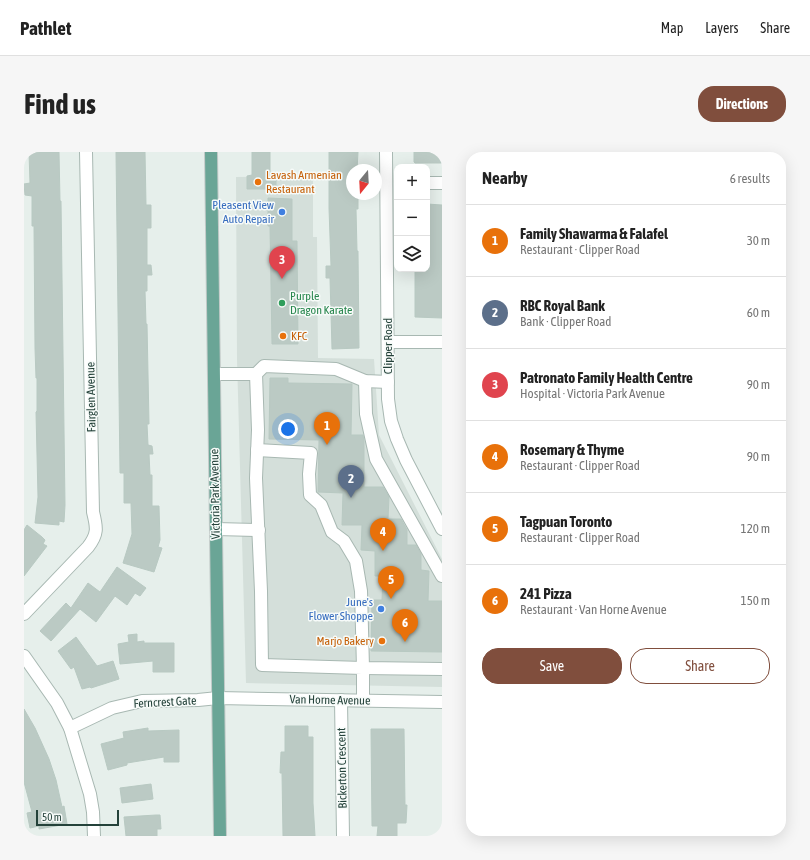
<!DOCTYPE html>
<meta charset="utf-8">
<style>
body{margin:0;font-family:"Asap Condensed",sans-serif;background:#f6f6f6;color:#222}
.controls{position:absolute;right:12px;top:12px;display:grid;overflow:hidden;border-radius:8px;box-shadow:0 4px 16px #0002}
.controls button{width:36px;height:36px;display:grid;place-items:center;padding:0;border:0;border-bottom:1px solid #e0e0e0;background:#fff;color:#222;font:20px sans-serif}
.compass{position:absolute;left:322px;top:12px;width:36px;height:36px;border-radius:50%;background:#fff;box-shadow:0 4px 16px #0002;rotate:198deg}
.scale{position:absolute;left:12px;bottom:10px;width:83px;box-sizing:border-box;padding-left:4px;border:2px solid #24423a;border-top:0;font-size:11px;line-height:14px;white-space:nowrap;color:#24423a;-webkit-text-stroke:3px #f7fbf9;paint-order:stroke}
.you{position:absolute;left:264px;top:277px;width:14px;height:14px;margin:-10px;border:3px solid #fff;border-radius:50%;background:#1a73e8;box-shadow:0 0 0 6px #1a73e833}
.badge{display:grid;place-items:center;width:26px;height:26px;border-radius:50%;background:#804e3d;color:#fff;font-size:13px;font-weight:700}
.pin{position:absolute;translate:-50% -33px;filter:drop-shadow(0 1px 2px #0008)}
.pin::after{content:'';position:absolute;top:21px;width:14px;height:12px;background:inherit;clip-path:polygon(0 0,100% 0,50% 100%)}
.list{margin:0;padding:0;list-style:none}
h2{display:flex;justify-content:space-between;align-items:center;height:52px;margin:0;padding:0 16px;font-size:17px}
h2 small{font-size:13px;font-weight:400;color:#767676}
.list li{display:grid;grid-template-columns:26px 1fr auto;gap:12px;align-items:center;box-sizing:border-box;height:72px;padding:0 16px;border-top:1px solid #e0e0e0}
.list b{display:block;font-size:15px;white-space:nowrap}
.list p{margin:0;font-size:13px;white-space:nowrap;color:#767676}
.list em{font-size:13px;font-style:normal;color:#767676}
.actions{display:flex;gap:8px;padding:12px 16px}
.actions a{flex:1;padding:9px 0;border:1px solid #804e3d;border-radius:16px;text-align:center;font-size:14px;color:#804e3d}
.actions .main{background:#804e3d;color:#fff}
.icon{flex:none;width:22px;height:22px;fill:none;stroke:currentColor;stroke-width:2;stroke-linecap:round;stroke-linejoin:round}
.map{position:relative;flex:none;width:418px;height:684px;overflow:hidden;border-radius:16px}
header{display:flex;align-items:center;gap:24px;box-sizing:border-box;height:56px;padding:0 20px;background:#fff;border-bottom:1px solid #e0e0e0}
header strong{font-size:19px}
nav{display:flex;gap:22px;margin-inline-start:auto;font-size:14px}
.intro{display:flex;align-items:center;justify-content:space-between;box-sizing:border-box;height:96px;padding:0 24px}
h1{margin:0;font-size:28px}
.button{padding:10px 18px;border-radius:16px;background:#804e3d;color:#fff;font-size:14px;font-weight:700}
main{display:flex;gap:24px;padding:0 24px}
aside{flex:1;background:#fff;border-radius:16px;box-shadow:0 4px 16px #0002}
.map>svg:first-child{display:block}
.built{fill:#d4dfda}
.building{fill:#bbcac4;stroke:#b8c9c2}
.lines{fill:none;stroke-linecap:round;stroke-linejoin:round}
.minor-casing{stroke:#a8b8b2;stroke-width:14}
.major-casing{stroke:#c2cac8;stroke-width:14}
.minor{stroke:#fff;stroke-width:12}
.major{stroke:#6aa596;stroke-width:12}
.food-dot{fill:#e8710a;stroke:#f7fbf9;stroke-width:1.5}
.shop-dot{fill:#3f7fe0;stroke:#f7fbf9;stroke-width:1.5}
.leisure-dot{fill:#2e9e5b;stroke:#f7fbf9;stroke-width:1.5}
.labels{text-anchor:middle;stroke-width:3;stroke-linejoin:round;paint-order:stroke}
.food-label{font-size:12px;fill:#c56008;stroke:#f7fbf9;text-anchor:start}
.shop-label{font-size:12px;fill:#366cbe;stroke:#f7fbf9;text-anchor:end}
.leisure-label{font-size:12px;fill:#27864d;stroke:#f7fbf9;text-anchor:start}
.street-label{font-size:12px;fill:#24423a;stroke:#f7fbf9}
</style>
<header>
<strong>Pathlet</strong>
<nav><a>Map</a><a>Layers</a><a>Share</a></nav>
</header>
<div class="intro"><h1>Find us</h1><a class="button">Directions</a></div>
<main>
<div class="map">
<svg width="418" height="684" viewBox="0 0 418 684">
<rect width="100%" height="100%" fill="#e6efeb"/>
<!-- built -->
<polygon class="built" points="289,24 289,85 293,85 294,206 350,207 355,283 418,407 418,535 222,531 213,207 212,25"/>
<!-- building -->
<g class="building">
<polygon points="5,0 35,0 36,49 37,49 41,353 40,370 35,369 35,373 11,371 14,345 12,260 13,259 13,226 12,226 11,196 10,74 8,74 8,44 1,43 0,32 6,31"/>
<polygon points="92,0 121,0 122,53 127,53 127,76 123,76 123,113 127,113 128,123 123,123 123,139 121,139 122,172 123,172 125,272 123,272 124,293 128,294 129,302 125,302 126,323 128,323 128,354 135,354 136,388 134,395 138,396 130,420 99,411 108,382 107,351 100,351 100,321 96,321"/>
<polygon points="228,0 246,0 246,23 252,24 252,37 223,37 223,24 228,23"/>
<polygon points="305,0 334,0 333,18 328,18 328,42 334,42 334,57 332,57 333,99 334,99 335,196 308,197 306,126 302,126 302,114 307,114 305,56"/>
<polygon points="390,0 418,0 418,11 391,11 390,10"/>
<polygon points="244,46 268,47 268,89 273,89 274,192 248,192 246,74 244,74"/>
<polygon points="403,52 418,53 418,166 391,165 391,117 403,117"/>
<polygon points="246,226 264,226 264,231 328,232 327,283 339,283 340,289 340,335 359,335 365,345 364,367 377,367 383,378 383,393 392,393 397,402 397,418 405,419 404,449 418,449 418,500 347,499 348,448 358,448 359,424 351,424 351,399 337,398 338,373 318,373 319,341 294,340 295,288 245,287"/>
<polygon points="3,373 18,385 21,388 19,392 23,394 0,424 0,378"/>
<polygon points="93,415 122,436 116,444 111,441 103,453 91,444 72,470 56,457 27,489 16,479 42,451 47,456 64,431 76,440"/>
<polygon points="113,482 113,490 120,489 120,491 150,491 150,520 129,520 129,509 96,512 94,492 105,490 104,483"/>
<polygon points="52,485 73,514 89,509 95,527 67,536 66,535 58,537 50,515 47,517 34,499"/>
<polygon points="0,557 11,576 25,607 32,628 38,655 40,654 43,672 15,677 15,674 6,676 3,661 8,660 0,630"/>
<polygon points="261,574 284,574 284,585 289,585 289,651 291,684 259,684 258,621 256,621 257,600 261,600"/>
<polygon points="124,576 124,579 155,578 155,610 140,610 140,605 103,611 103,613 84,618 77,592 100,586 99,580"/>
<polygon points="347,577 380,577 381,653 383,653 382,671 373,671 373,684 353,684 354,674 348,674"/>
<polygon points="127,632 129,647 98,651 96,636"/>
<polygon points="132,663 136,663 137,677 133,677 133,684 102,684 100,665"/>
</g>
<g class="lines">
<defs>
<g id="minor">
<polyline points="362,0 364,247 367,269 373,287 382,308 418,377"/>
<polyline points="403,31 418,31"/>
<polyline points="364,190 418,190"/>
<polyline points="190,222 232,222"/>
<polyline points="341,229 342,262 352,307 418,424"/>
<polyline points="233,298 287,301 285,322 286,343 297,353 308,380 320,389 332,409 337,439 339,516 418,517"/>
<polyline points="192,377 235,378"/>
<path d="M0,462L64,395C74,382 73,376 69,360L62,0"/>
<polyline points="0,504 33,551 46,576 66,642 69,660 70,684"/>
<polyline points="317,548 319,684"/>
<polyline points="339,548 339,516 238,513 237,439 232,326 234,278 232,222 240,214 312,217 341,229 364,230"/>
<polyline points="46,576 88,556 118,549 174,548 194,546 418,550"/>
</g>
<polyline id="major" points="187,0 196,684"/>
</defs>
<!-- minor casing -->
<use href="#minor" class="minor-casing"/>
<!-- major casing -->
<use href="#major" class="major-casing"/>
<!-- minor -->
<use href="#minor" class="minor"/>
<!-- major -->
<use href="#major" class="major"/>
</g>
<!-- markers -->
<g class="food-dot">
<circle cx="234" cy="30" r="4"/>
<circle cx="259" cy="184" r="4"/>
<circle cx="358" cy="489" r="4"/>
</g>
<g class="shop-dot">
<circle cx="258" cy="60" r="4"/>
<circle cx="357" cy="457" r="4"/>
</g>
<circle class="leisure-dot" cx="258" cy="151" r="4"/>
<g class="labels">
<!-- food labels -->
<g class="food-label">
<text x="242" y="27">Lavash Armenian<tspan x="242" dy="14">Restaurant</tspan></text>
<text x="267" y="188">KFC</text>
<text x="350" y="493" text-anchor="end">Marjo Bakery</text>
</g>
<!-- shop labels -->
<g class="shop-label">
<text x="250" y="57">Pleasent View<tspan x="250" dy="14">Auto Repair</tspan></text>
<text x="349" y="454">June's<tspan x="349" dy="14">Flower Shoppe</tspan></text>
</g>
<!-- leisure labels -->
<g class="leisure-label">
<text x="266" y="148">Purple<tspan x="266" dy="14">Dragon Karate</tspan></text>
</g>
<!-- street labels -->
<g class="street-label">
<text transform="translate(364 194) rotate(-90)" y="4">Clipper Road</text>
<text transform="translate(67 245) rotate(-91)" y="4">Fairglen Avenue</text>
<text transform="translate(191 342) rotate(-91)" y="4">Victoria Park Avenue</text>
<text transform="translate(306 548) rotate(1)" y="4">Van Horne Avenue</text>
<text transform="translate(141 550) rotate(-3)" y="4">Ferncrest Gate</text>
<text transform="translate(318 616) rotate(-91)" y="4">Bickerton Crescent</text>
</g>
</g>
</svg>
<div class="controls">
<button>+</button>
<button>−</button>
<button><svg class="icon" aria-label="layers" viewBox="0 0 24 24"><path d="M12 4l9 5-9 5-9-5zM3 14l9 5 9-5"/></svg></button>
</div>
<svg class="compass" viewBox="-18 -18 36 36"><path d="M0-13l5 13h-10z" fill="#e53935"/><path d="M0 13l5-13h-10z" fill="#767676"/></svg>
<div class="scale">50 m</div>
<div class="you"></div>
<div class="pin badge" style="left:303px;top:293px;background:#e8710a">1</div>
<div class="pin badge" style="left:327px;top:346px;background:#5c6f8a">2</div>
<div class="pin badge" style="left:258px;top:127px;background:#e0444e">3</div>
<div class="pin badge" style="left:359px;top:399px;background:#e8710a">4</div>
<div class="pin badge" style="left:367px;top:447px;background:#e8710a">5</div>
<div class="pin badge" style="left:381px;top:490px;background:#e8710a">6</div>
</div>
<aside>
<h2>Nearby<small>6 results</small></h2>
<ul class="list">
<li><span class="badge" style="background:#e8710a">1</span><div><b>Family Shawarma &amp; Falafel</b><p>Restaurant · Clipper Road</p></div><em>30 m</em></li>
<li><span class="badge" style="background:#5c6f8a">2</span><div><b>RBC Royal Bank</b><p>Bank · Clipper Road</p></div><em>60 m</em></li>
<li><span class="badge" style="background:#e0444e">3</span><div><b>Patronato Family Health Centre</b><p>Hospital · Victoria Park Avenue</p></div><em>90 m</em></li>
<li><span class="badge" style="background:#e8710a">4</span><div><b>Rosemary &amp; Thyme</b><p>Restaurant · Clipper Road</p></div><em>90 m</em></li>
<li><span class="badge" style="background:#e8710a">5</span><div><b>Tagpuan Toronto</b><p>Restaurant · Clipper Road</p></div><em>120 m</em></li>
<li><span class="badge" style="background:#e8710a">6</span><div><b>241 Pizza</b><p>Restaurant · Van Horne Avenue</p></div><em>150 m</em></li>
</ul>
<div class="actions"><a class="main">Save</a><a>Share</a></div>
</aside>
</main>
